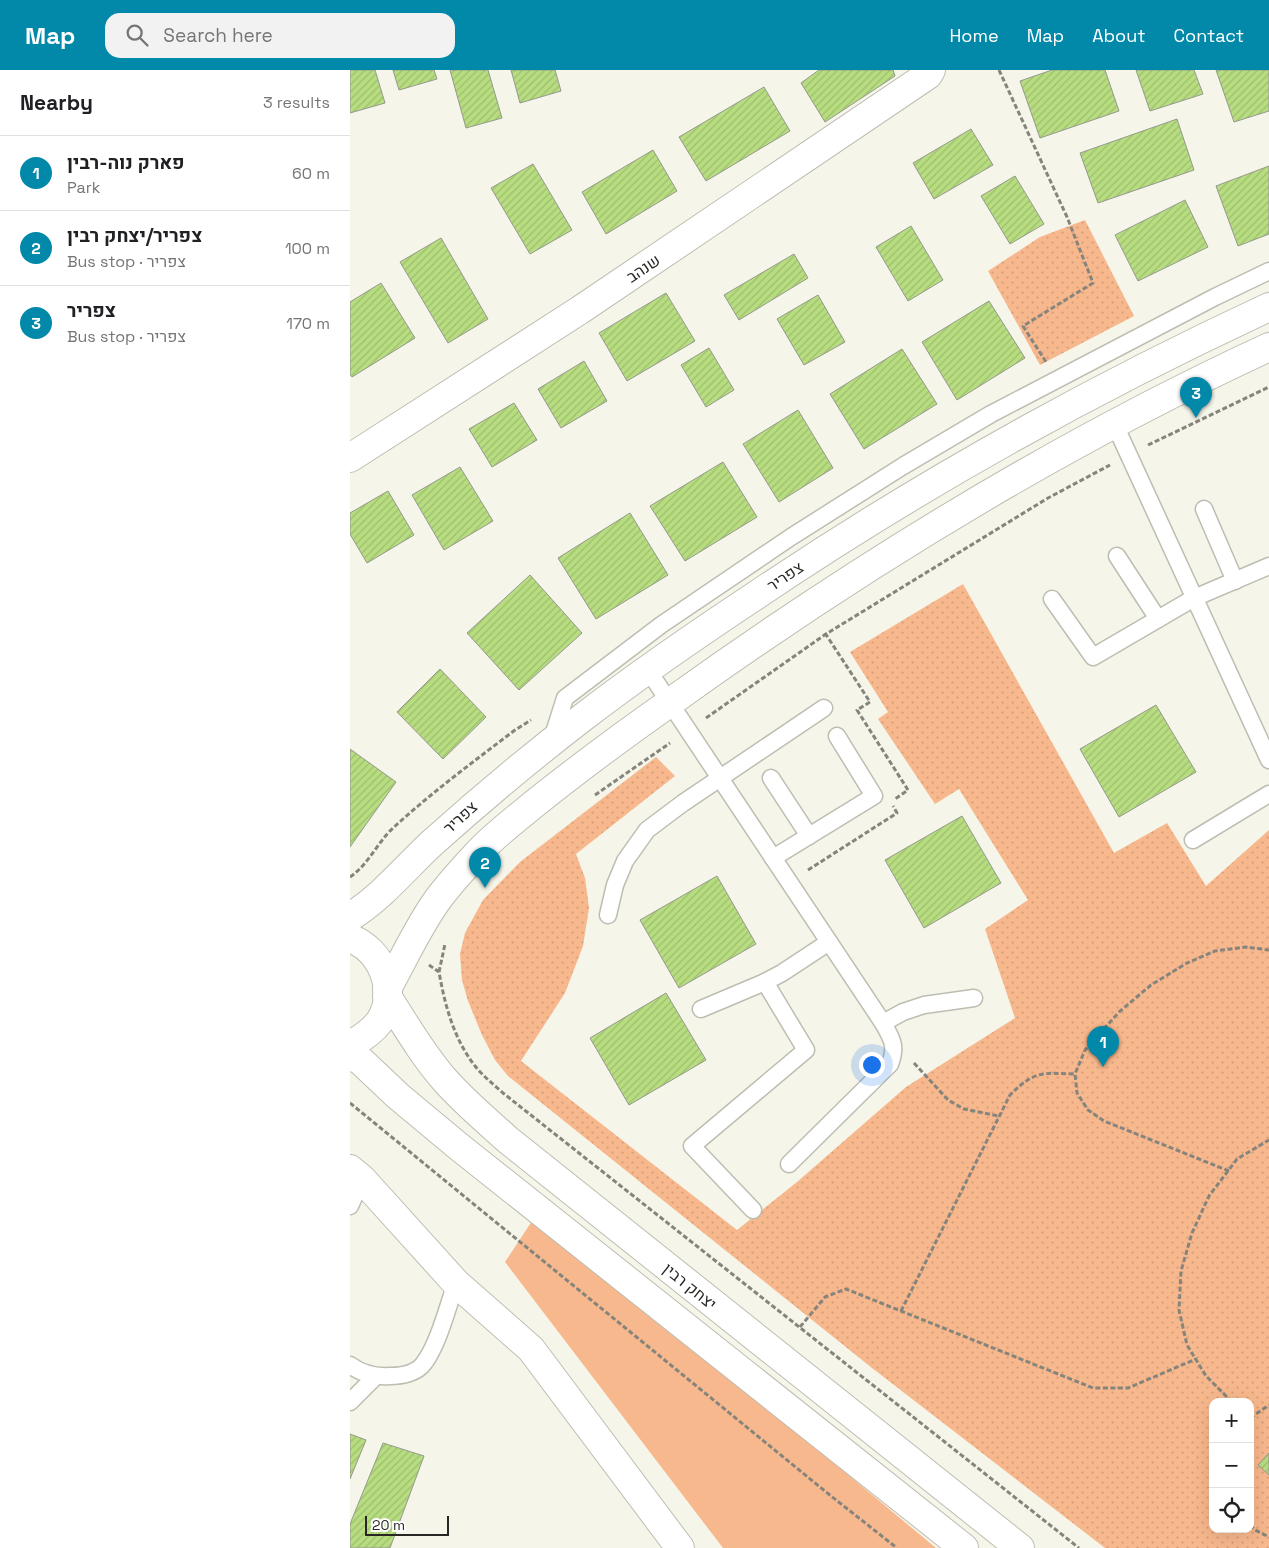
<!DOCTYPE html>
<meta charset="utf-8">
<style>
body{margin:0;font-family:"Space Grotesk",Heebo,sans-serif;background:#f2f2f2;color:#202124}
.controls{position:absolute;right:15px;bottom:15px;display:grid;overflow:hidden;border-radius:10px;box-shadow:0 5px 20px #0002}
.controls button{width:45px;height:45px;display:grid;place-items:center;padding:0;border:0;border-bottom:1px solid #e0e0e0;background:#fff;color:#202124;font:25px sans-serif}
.scale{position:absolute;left:15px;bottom:12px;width:84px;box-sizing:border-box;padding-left:5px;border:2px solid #272622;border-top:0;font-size:14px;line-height:18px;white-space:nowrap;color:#272622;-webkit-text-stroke:4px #fff;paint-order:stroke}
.you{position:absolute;left:521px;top:994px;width:18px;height:18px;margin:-12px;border:4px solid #fff;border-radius:50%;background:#1a73e8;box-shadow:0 0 0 8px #1a73e833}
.badge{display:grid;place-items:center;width:32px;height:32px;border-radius:50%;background:#0288a9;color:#fff;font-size:16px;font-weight:700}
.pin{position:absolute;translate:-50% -41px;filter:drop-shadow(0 1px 2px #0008)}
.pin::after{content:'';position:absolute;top:26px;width:18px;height:15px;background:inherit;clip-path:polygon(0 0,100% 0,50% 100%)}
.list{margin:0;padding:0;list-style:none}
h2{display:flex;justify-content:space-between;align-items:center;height:65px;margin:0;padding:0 20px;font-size:21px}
h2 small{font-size:16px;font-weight:400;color:#757577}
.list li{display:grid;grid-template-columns:32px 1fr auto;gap:15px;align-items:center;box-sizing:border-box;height:75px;padding:0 20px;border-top:1px solid #e0e0e0}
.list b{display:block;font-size:19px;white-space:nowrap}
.list p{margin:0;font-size:16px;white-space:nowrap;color:#757577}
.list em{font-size:16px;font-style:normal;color:#757577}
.icon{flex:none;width:28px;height:28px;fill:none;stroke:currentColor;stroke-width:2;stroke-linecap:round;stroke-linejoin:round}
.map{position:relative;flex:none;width:919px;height:1478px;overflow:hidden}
header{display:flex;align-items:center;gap:30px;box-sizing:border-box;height:70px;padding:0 25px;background:#0288a9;color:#fff}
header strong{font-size:24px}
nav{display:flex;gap:28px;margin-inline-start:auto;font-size:18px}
.search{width:350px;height:45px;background:#f2f2f2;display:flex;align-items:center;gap:12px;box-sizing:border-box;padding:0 18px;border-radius:15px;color:#757577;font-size:19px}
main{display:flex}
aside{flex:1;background:#fff}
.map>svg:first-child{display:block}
.grass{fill:#f8b88d}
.park{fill:url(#park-dots);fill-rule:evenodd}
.building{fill:url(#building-hatch);stroke:#94998e}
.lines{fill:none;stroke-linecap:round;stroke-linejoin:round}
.service-casing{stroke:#bebdb2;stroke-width:19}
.minor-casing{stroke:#bebdb2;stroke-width:30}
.tertiary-casing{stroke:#bebdb2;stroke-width:30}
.path{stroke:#85847d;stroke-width:3;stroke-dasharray:5 2.5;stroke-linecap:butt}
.service{stroke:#fff;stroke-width:16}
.minor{stroke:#fff;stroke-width:28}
.tertiary{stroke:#fff;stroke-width:28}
.labels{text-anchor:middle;stroke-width:4;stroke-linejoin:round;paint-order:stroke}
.street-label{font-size:16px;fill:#272622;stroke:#fff}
</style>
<header>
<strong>Map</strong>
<div class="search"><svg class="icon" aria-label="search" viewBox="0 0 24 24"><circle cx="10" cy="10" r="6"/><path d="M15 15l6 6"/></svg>Search here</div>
<nav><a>Home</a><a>Map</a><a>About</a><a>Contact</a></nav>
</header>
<main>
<aside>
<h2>Nearby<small>3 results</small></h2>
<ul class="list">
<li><span class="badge">1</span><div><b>פארק נוה-רבין</b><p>Park</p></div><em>60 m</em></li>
<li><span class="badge">2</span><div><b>צפריר/יצחק רבין</b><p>Bus stop · צפריר</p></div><em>100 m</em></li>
<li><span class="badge">3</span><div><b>צפריר</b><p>Bus stop · צפריר</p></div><em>170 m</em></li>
</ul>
</aside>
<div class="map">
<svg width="919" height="1478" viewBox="0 0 919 1478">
<defs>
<pattern id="park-dots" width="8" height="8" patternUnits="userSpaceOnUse" patternTransform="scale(1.25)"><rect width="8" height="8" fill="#f8b88d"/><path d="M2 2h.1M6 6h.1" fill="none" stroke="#d59e79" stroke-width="1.8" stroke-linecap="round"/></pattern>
<pattern id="building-hatch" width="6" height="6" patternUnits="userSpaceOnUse" patternTransform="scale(1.25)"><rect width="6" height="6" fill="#b7dd80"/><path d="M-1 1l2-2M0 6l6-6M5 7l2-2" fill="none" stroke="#9dbe6e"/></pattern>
</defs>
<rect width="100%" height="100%" fill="#f6f5e9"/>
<!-- grass -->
<polygon class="grass" points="186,1145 586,1478 373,1478 155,1192"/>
<!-- park -->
<g class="park">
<polygon points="735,150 784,246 690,295 638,201 690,167"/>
<path d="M613,514L764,783L817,753L856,816L919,760V1478H755L522,1298L158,1006L145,990L132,965L118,931L112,910L110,884L115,863L133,830L170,792L306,687L325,706L226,784L235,808L239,838L233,876L215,923L171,991L387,1160L447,1112L556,1017L665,948L635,859L678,830L609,719L585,734L528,649L538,642L500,582ZM863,1332H900V1459H863Z"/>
</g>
<!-- building -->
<g class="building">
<polygon points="0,0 25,0 35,33 0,43"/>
<polygon points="43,0 84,0 87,9 49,20"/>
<polygon points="100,0 138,0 152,48 116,58"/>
<polygon points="161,0 205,0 211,21 170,33"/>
<polygon points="469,0 543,0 545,6 475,52 451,13"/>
<polygon points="702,0 755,0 769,41 690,68 670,11"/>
<polygon points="786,0 844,0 853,24 800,41"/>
<polygon points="866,0 919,0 919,41 884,52"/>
<polygon points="414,17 440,61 356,111 329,67"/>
<polygon points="827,49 844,100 748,133 730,83"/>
<polygon points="621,59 643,95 584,129 563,93"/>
<polygon points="303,80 327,121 256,164 232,122"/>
<polygon points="183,94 222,160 180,184 141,118"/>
<polygon points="919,96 919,164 888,176 866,116"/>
<polygon points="665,106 694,154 660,174 631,126"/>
<polygon points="835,130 858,177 788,211 765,165"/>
<polygon points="561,156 593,210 558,231 526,177"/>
<polygon points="91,168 138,249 98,273 50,192"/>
<polygon points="444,184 458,208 389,250 374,225"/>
<polygon points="31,213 65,268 2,307 0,304 0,232"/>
<polygon points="316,223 345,271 277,311 249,263"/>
<polygon points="468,225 495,272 454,295 427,249"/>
<polygon points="639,231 675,288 607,330 572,272"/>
<polygon points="359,278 384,320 356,337 331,295"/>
<polygon points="552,279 587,334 514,379 480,324"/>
<polygon points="234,291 257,331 211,358 188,319"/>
<polygon points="164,333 187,370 142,397 119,359"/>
<polygon points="448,340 483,398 429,432 393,374"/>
<polygon points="373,392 407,447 335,491 300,436"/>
<polygon points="110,397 143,451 94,480 62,425"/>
<polygon points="38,421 64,465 17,493 0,464 0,443"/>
<polygon points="280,443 318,505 246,549 208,488"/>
<polygon points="180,505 232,563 169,620 117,563"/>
<polygon points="90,599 136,647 93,689 47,642"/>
<polygon points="806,635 846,702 769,747 730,679"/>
<polygon points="0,679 46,712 0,777"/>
<polygon points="612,746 651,813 574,858 535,790"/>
<polygon points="367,806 406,874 329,918 290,850"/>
<polygon points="316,923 356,990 279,1035 240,968"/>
<polygon points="0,1364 16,1370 0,1409"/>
<polygon points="33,1373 74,1386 40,1478 0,1478 0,1454"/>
<polygon points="919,1383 919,1405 908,1395"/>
</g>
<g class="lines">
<defs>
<g id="service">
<polyline points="765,355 919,690"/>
<polyline points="854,439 885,511"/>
<polyline points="767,486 808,549"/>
<polyline points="702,529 743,587 844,528 919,496"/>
<path d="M298,600L533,953C542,969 547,976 540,994L439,1094"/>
<polyline points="202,669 215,628 311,555 441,467 553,396 641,344 865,227 919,201"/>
<polyline points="421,708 459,766"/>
<polyline points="843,770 919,724"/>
<polyline points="423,788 524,726 487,666"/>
<polyline points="258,845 265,815 275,791 297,760 333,733 474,638"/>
<polyline points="351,939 415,912 432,903 479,872"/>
<polyline points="533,953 553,942 574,935 624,928"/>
<polyline points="0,1136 12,1109"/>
<polyline points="403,1140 342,1076 456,980 415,912"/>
<path d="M0,1295C12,1304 24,1307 40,1306C52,1306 67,1303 74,1293C88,1275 98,1236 106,1213"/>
<polyline points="0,1332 25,1307"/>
</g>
<g id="minor">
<polyline points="0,388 230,240 578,5 581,0"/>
<polyline points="0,1099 12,1109 106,1213 181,1279 330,1478"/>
</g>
<g id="tertiary">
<path d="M0,847C32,827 55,798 82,773C131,729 180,688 232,648C288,605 346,565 405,526C568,416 740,320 919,237"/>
<path d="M0,868C32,880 49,921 30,951C22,962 11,969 0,975"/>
<path d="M37,919C53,890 67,859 86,832C98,815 112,800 126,785C143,766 165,750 184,734C229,698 275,664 322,631C510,496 709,374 919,277"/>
<path d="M37,926C55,954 72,984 94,1009C113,1031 136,1050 158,1070L670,1478"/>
<polyline points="0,985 11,991 48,1026 108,1076 614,1478"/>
</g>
</defs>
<!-- service casing -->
<use href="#service" class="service-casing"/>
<!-- minor casing -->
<use href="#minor" class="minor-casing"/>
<!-- tertiary casing -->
<use href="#tertiary" class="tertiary-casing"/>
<!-- path -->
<g class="path">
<polyline points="649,0 717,147 743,213 673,256 696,292"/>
<polyline points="798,375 919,317"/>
<polyline points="475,563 520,632 507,640 558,720 545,729"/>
<polyline points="356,648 476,564 698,428 760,395"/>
<polyline points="245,725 320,673"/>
<polyline points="458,800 547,743 543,736"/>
<path d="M0,807C18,795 27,773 43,758C81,723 123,692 165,660L181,650"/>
<path d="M79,895L89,902C95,936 104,969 125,996C133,1006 143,1014 153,1023L729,1478"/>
<polyline points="89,902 95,874"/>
<polyline points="564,993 598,1030 614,1039 649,1046"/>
<polyline points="0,1033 481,1426 547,1478"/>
<polyline points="879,1101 754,1051 738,1040 727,1023 725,1004 735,980 769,942 801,915 837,893 865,881 896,877 919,880"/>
<path d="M551,1241L660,1025C685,1000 692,1003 725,1004"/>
<polyline points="450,1257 475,1227 496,1219 743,1318 778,1318 846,1289"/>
<polyline points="882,1332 856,1306 837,1275 829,1240 831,1201 842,1163 859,1126 887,1089 919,1070"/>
<polyline points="900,1348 919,1335"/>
<polyline points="900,1455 905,1460 919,1467"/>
</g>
<!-- service -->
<use href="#service" class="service"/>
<!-- minor -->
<use href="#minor" class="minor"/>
<!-- tertiary -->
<use href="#tertiary" class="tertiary"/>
</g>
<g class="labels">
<!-- street labels -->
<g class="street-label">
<text transform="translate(293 198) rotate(-34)" y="6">שנהב</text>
<text transform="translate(435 506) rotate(-34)" y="6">צפריר</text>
<text transform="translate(110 747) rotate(-42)" y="6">צפריר</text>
<text transform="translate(340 1216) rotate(39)" y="6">יצחק רבין</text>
</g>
</g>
</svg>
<div class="controls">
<button>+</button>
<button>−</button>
<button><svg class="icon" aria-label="locate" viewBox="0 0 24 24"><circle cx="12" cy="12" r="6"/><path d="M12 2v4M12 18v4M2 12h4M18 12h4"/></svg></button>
</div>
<div class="scale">20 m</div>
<div class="you"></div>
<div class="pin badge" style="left:753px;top:997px">1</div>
<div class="pin badge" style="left:135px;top:818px">2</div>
<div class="pin badge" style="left:846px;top:348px">3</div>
</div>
</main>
